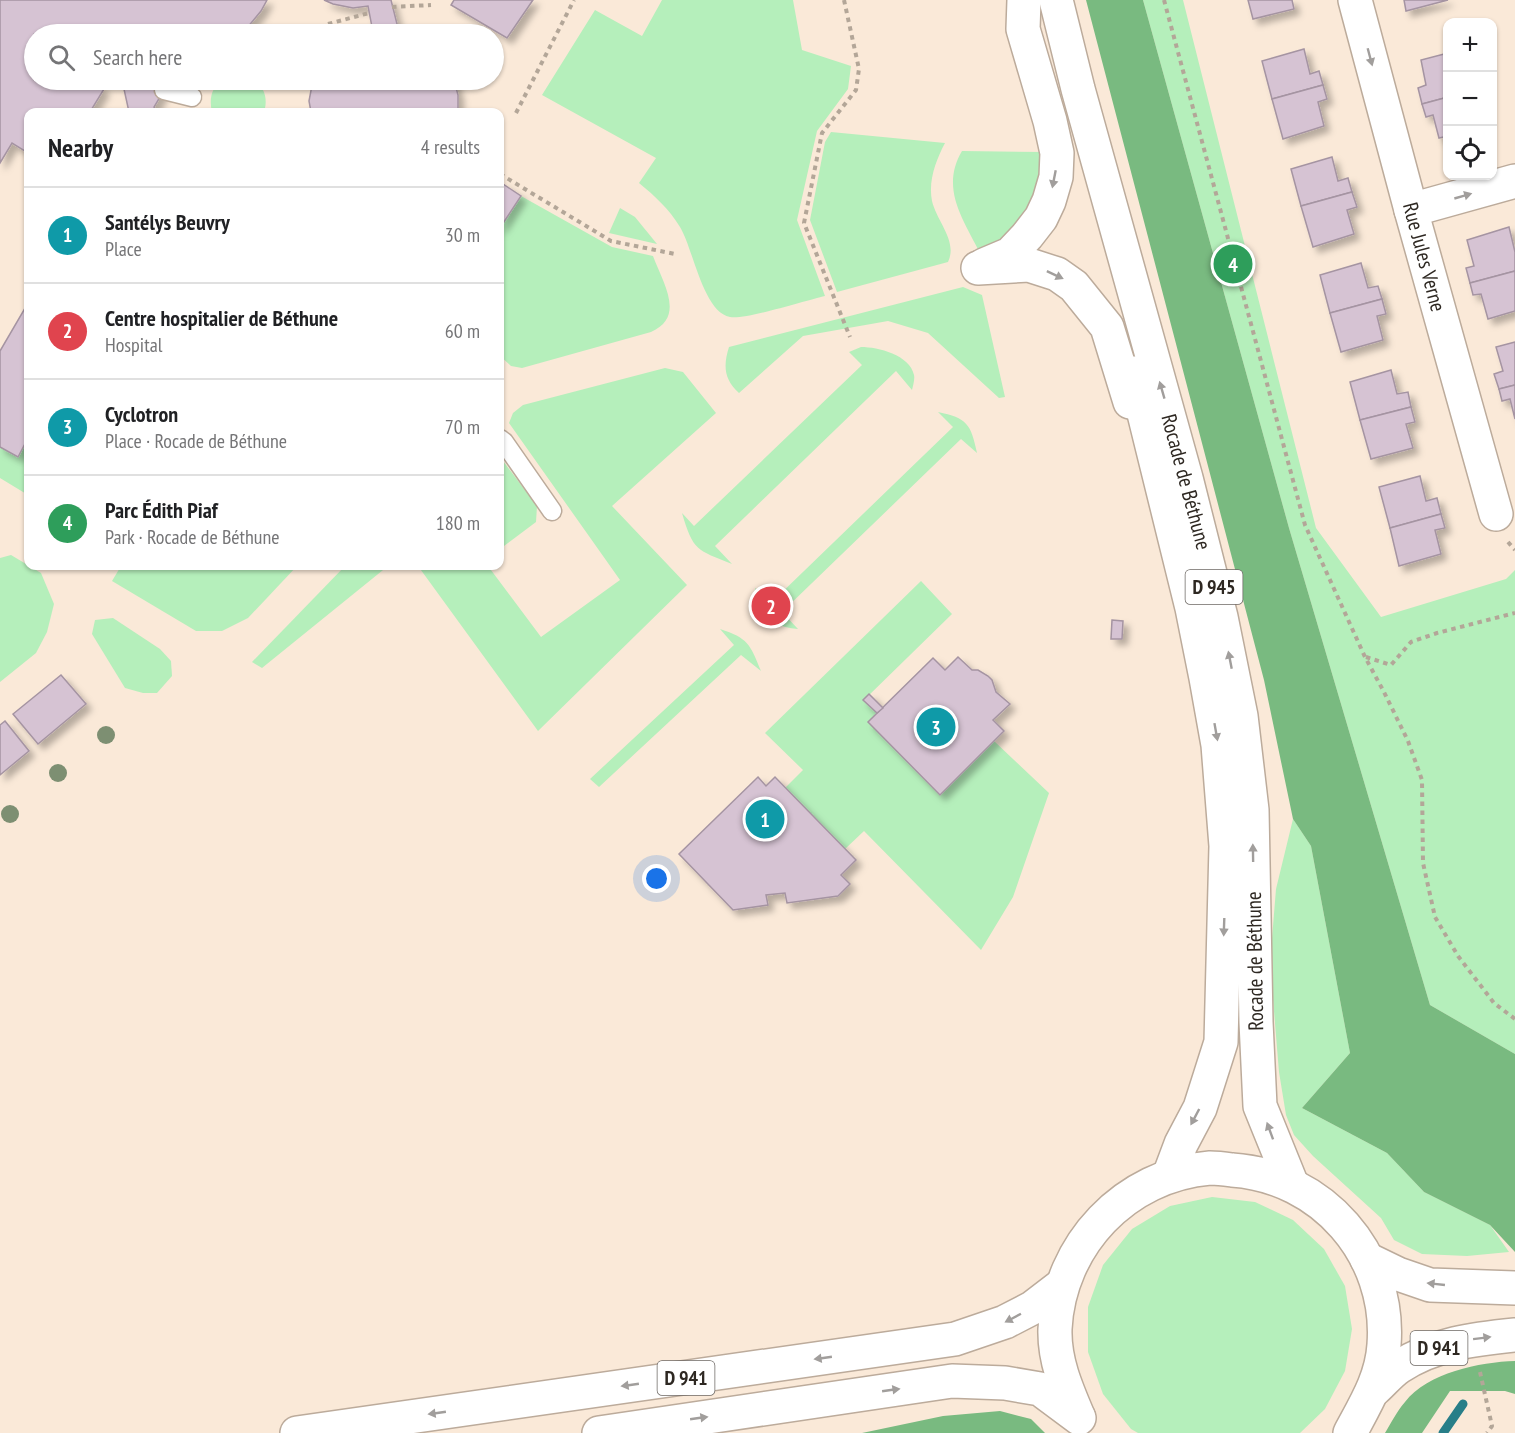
<!DOCTYPE html>
<meta charset="utf-8">
<style>
body{margin:0;font-family:"PT Sans Narrow",sans-serif;background:#f2f2f2;color:#202124}
.controls{position:absolute;right:18px;top:18px;display:grid;overflow:hidden;border-radius:12px;box-shadow:0 2px 4px #0004}
.controls button{width:54px;height:54px;display:grid;place-items:center;padding:0;border:0;border-bottom:2px solid #e0e0e0;background:#fff;color:#202124;font:30px sans-serif}
.you{position:absolute;left:657px;top:879px;width:21px;height:21px;margin:-15px;border:4px solid #fff;border-radius:50%;background:#1a73e8;box-shadow:0 0 0 9px #1a73e833}
.badge{display:grid;place-items:center;width:39px;height:39px;border-radius:50%;background:#db2777;color:#fff;font-size:20px;font-weight:700}
.pin{position:absolute;translate:-50% -50%;border:3px solid #fff;box-shadow:0 2px 6px #0006}
.list{margin:0;padding:0;list-style:none}
h2{display:flex;justify-content:space-between;align-items:center;height:78px;margin:0;padding:0 24px;font-size:26px}
h2 small{font-size:20px;font-weight:400;color:#757577}
.list li{display:grid;grid-template-columns:39px 1fr auto;gap:18px;align-items:center;box-sizing:border-box;height:96px;padding:0 24px;border-top:2px solid #e0e0e0}
.list b{display:block;font-size:22px;white-space:nowrap}
.list p{margin:0;font-size:20px;white-space:nowrap;color:#757577}
.list em{font-size:20px;font-style:normal;color:#757577}
.icon{flex:none;width:33px;height:33px;fill:none;stroke:currentColor;stroke-width:2;stroke-linecap:round;stroke-linejoin:round}
.map{position:relative;flex:none;width:1515px;height:1433px;overflow:hidden}
.search{position:absolute;background:#fff;box-shadow:0 2px 4px #0004;left:24px;top:24px;width:480px;height:66px;display:flex;align-items:center;gap:15px;box-sizing:border-box;padding:0 21px;border-radius:33px;color:#757577;font-size:22px}
.panel{position:absolute;background:#fff;box-shadow:0 2px 4px #0004;left:24px;top:108px;width:480px;height:462px;border-radius:12px}
.map>svg:first-child{display:block}
.green{fill:#b5efbb}
.forest{fill:#79ba80}
.lines{fill:none;stroke-linecap:round;stroke-linejoin:round}
.stream{stroke:#287e88;stroke-width:9}
.building{fill:#d6c3d3;stroke:#a594a2;stroke-width:1.5;filter:url(#shadow)}
.service-casing{stroke:#bcab9b;stroke-width:21}
.minor-casing{stroke:#bcab9b;stroke-width:36}
.primary-casing{stroke:#bcab9b;stroke-width:36}
.trunk-casing{stroke:#bcab9b;stroke-width:36}
.path{stroke:#b3a698;stroke-width:4;stroke-dasharray:4.5 4.5;stroke-linecap:butt}
.service{stroke:#fff;stroke-width:18}
.minor{stroke:#fff;stroke-width:33}
.primary{stroke:#fff;stroke-width:33}
.trunk{stroke:#fff;stroke-width:33}
.tree{fill:#7d8f72}
.oneway{fill:#a19e9c}
.labels{text-anchor:middle;stroke-width:4.5;stroke-linejoin:round;paint-order:stroke}
.shield{fill:#fff;stroke:#6d6864;stroke-width:1.5}
.shield-label{font-size:20px;font-weight:bold;fill:#2e2822}
.street-label{font-size:21px;fill:#2e2822;stroke:#fff}
</style>
<div class="map">
<svg width="1515" height="1433" viewBox="0 0 1515 1433">
<defs>
<filter id="shadow"><feDropShadow dx="5.5" dy="5.5" stdDeviation="3" flood-color="#0004"/></filter>
</defs>
<rect width="100%" height="100%" fill="#fae9d8"/>
<!-- green -->
<g class="green">
<path d="M662,0H793L802,50L851,66L848,89L817,131L797,220L825,296C807,300 745,320 730,317C703,312 693,248 680,227C669,209 655,196 639,183L656,158L542,95L595,10L642,36Z"/>
<polygon points="1143,0 1183,0 1316,528 1381,617 1506,579 1515,570 1515,1054 1430,1005 1289,528"/>
<path d="M222,80H254C265,87 268,100 264,112H212C209,99 211,88 222,80Z"/>
<path d="M831,132L945,143C936,160 928,181 932,201C937,222 958,241 948,262L837,292L810,220L825,142Z"/>
<path d="M962,151L1045,152L1036,197L1014,235L980,253C963,219 940,188 962,151Z"/>
<path d="M521,196L612,247L653,256C663,283 686,317 651,332L522,368L511,366L500,356V228Z"/>
<polygon points="620,208 635,217 657,244 609,233"/>
<path d="M963,287L982,295L1005,397L999,398L928,333L888,321L803,336L739,393C724,379 723,366 729,347Z"/>
<path d="M861,347C878,347 910,355 914,375C915,379 913,386 912,390L896,371L715,546L732,564C697,550 693,551 682,513L694,526L862,365L849,352Z"/>
<polygon points="665,368 683,372 716,413 612,506 687,585 538,731 418,566 488,566 541,637 620,580 509,423 513,413 523,405"/>
<path d="M938,412C967,418 971,424 977,453L961,439L782,612L798,629C770,626 760,616 755,588L774,600L953,427Z"/>
<polygon points="28,438 28,495 0,478 0,447 18,457"/>
<polygon points="500,457 537,506 536,522 500,549"/>
<polygon points="11,555 41,573 54,604 47,632 36,653 0,682 0,558"/>
<polygon points="121,566 297,566 248,618 222,631 196,631 112,581"/>
<polygon points="345,566 388,566 262,668 252,662"/>
<polygon points="921,581 952,614 864,700 877,713 994,741 1049,793 1013,897 981,950 864,831 845,849 785,788 803,770 765,733"/>
<polygon points="113,618 160,649 171,661 172,676 157,693 143,693 125,688 92,634 95,620"/>
<path d="M720,629C748,638 750,644 761,671L741,655L599,787L590,779L734,645Z"/>
<polygon points="1293,819 1311,846 1350,1053 1302,1108 1387,1153 1424,1192 1490,1225 1509,1252 1467,1256 1422,1254 1394,1240 1381,1218 1313,1156 1294,1135 1286,1115 1279,1072 1270,963 1276,889"/>
<polygon points="1212,1197 1255,1202 1293,1220 1324,1249 1345,1286 1352,1329 1345,1371 1325,1409 1300,1433 1138,1433 1131,1429 1103,1394 1088,1352 1088,1307 1103,1265 1132,1229 1170,1206"/>
</g>
<!-- forest -->
<g class="forest">
<polygon points="1086,0 1143,0 1289,528 1430,1005 1515,1054 1515,1252 1490,1225 1424,1192 1387,1153 1302,1108 1350,1053 1311,846 1293,819 1264,680"/>
<path d="M1515,1361V1394L1505,1391H1450L1422,1433H1385C1391,1423 1397,1411 1405,1402C1427,1373 1480,1362 1515,1361Z"/>
<polygon points="1000,1411 1031,1419 1045,1433 862,1433 943,1416"/>
</g>
<g class="lines">
<!-- stream -->
<polyline class="stream" points="1443,1433 1463,1404"/>
</g>
<!-- building -->
<g class="building">
<polygon points="0,0 267,0 261,11 247,28 237,34 98,34 91,29 87,34 34,34 34,80 89,80 104,89 90,112 28,112 28,153 12,143 0,163"/>
<polygon points="324,0 391,0 398,28 412,34 351,34 372,27 368,6 353,8 333,4"/>
<polygon points="454,0 533,0 507,38 451,5"/>
<polygon points="1248,0 1292,0 1294,9 1253,19"/>
<polygon points="1404,0 1448,0 1406,11"/>
<polygon points="1304,49 1310,74 1319,71 1323,85 1272,99 1262,61"/>
<polygon points="1448,53 1448,97 1422,104 1418,88 1426,85 1421,60"/>
<polygon points="122,80 170,80 154,107 156,112 129,112"/>
<polygon points="313,80 454,80 458,95 458,112 311,112 309,101"/>
<polygon points="1323,85 1327,99 1318,102 1324,126 1283,139 1272,99"/>
<polygon points="1448,97 1448,136 1439,138 1433,115 1426,117 1422,104"/>
<polygon points="1332,157 1338,181 1348,178 1352,192 1301,206 1291,169"/>
<polygon points="500,182 521,196 500,228"/>
<polygon points="1352,192 1357,207 1347,210 1354,234 1313,247 1301,206"/>
<polygon points="1509,227 1515,252 1515,271 1470,283 1466,268 1474,266 1467,240"/>
<polygon points="1361,263 1368,288 1378,286 1382,299 1330,313 1320,275"/>
<polygon points="1515,271 1515,311 1488,319 1481,294 1473,295 1470,283"/>
<polygon points="1382,299 1386,314 1377,316 1383,340 1341,352 1330,313"/>
<polygon points="28,303 28,438 18,457 0,447 0,351"/>
<polygon points="1515,342 1515,385 1499,389 1494,374 1503,371 1496,347"/>
<polygon points="1391,370 1397,394 1408,392 1411,407 1360,420 1350,382"/>
<polygon points="1515,385 1515,419 1510,399 1502,401 1499,389"/>
<polygon points="1411,407 1415,422 1406,424 1413,448 1371,459 1360,420"/>
<polygon points="1420,476 1426,501 1437,498 1441,514 1390,528 1379,487"/>
<polygon points="1441,514 1445,528 1435,530 1441,554 1399,566 1390,528"/>
<polygon points="1112,620 1123,621 1122,639 1111,639"/>
<polygon points="958,657 972,670 978,670 988,676 992,680 996,692 1010,704 993,720 1004,731 940,795 868,722 933,658 945,670"/>
<polygon points="61,675 86,704 38,744 13,714"/>
<polygon points="869,694 883,708 877,713 863,700"/>
<polygon points="5,721 29,751 0,775 0,725"/>
<polygon points="758,777 766,786 775,777 856,860 841,875 850,884 838,896 787,903 785,893 766,895 768,905 733,910 679,854"/>
</g>
<g class="lines">
<defs>
<g id="service">
<polyline points="164,90 192,97"/>
<polyline points="500,439 504,442 552,511"/>
</g>
<g id="minor">
<polyline points="1355,0 1411,210 1496,514"/>
<polyline points="1411,210 1515,181"/>
</g>
<g id="primary">
<polyline points="1056,0 1078,89 1186,478 1221,617 1241,716 1252,810 1256,1022 1260,1106 1292,1185"/>
<polyline points="984,265 1010,254 1027,236 1041,218 1049,201 1056,177 1057,153 1050,121 1023,29 1024,0"/>
<polyline points="978,268 1029,265 1057,274 1074,286 1107,327 1130,402"/>
<polyline points="1134,373 1192,608 1206,678 1218,745 1226,846 1221,1042 1200,1108 1181,1144 1169,1176"/>
</g>
<g id="trunk">
<polyline points="1367,1259 1398,1274 1430,1285 1515,1288"/>
<path d="M1375,1389C1383,1382 1390,1373 1399,1367C1433,1344 1475,1339 1515,1335"/>
<path d="M1078,1416C1066,1388 1054,1360 1055,1329C1059,1245 1125,1175 1210,1168C1217,1168 1225,1169 1232,1170C1322,1176 1391,1254 1384,1345C1382,1378 1365,1405 1350,1433"/>
<polyline points="297,1433 955,1339 1005,1322 1032,1308 1062,1285"/>
<polyline points="599,1433 952,1381 1005,1383 1040,1389 1079,1418"/>
</g>
</defs>
<!-- service casing -->
<use href="#service" class="service-casing"/>
<!-- minor casing -->
<use href="#minor" class="minor-casing"/>
<!-- primary casing -->
<use href="#primary" class="primary-casing"/>
<!-- trunk casing -->
<use href="#trunk" class="trunk-casing"/>
<!-- path -->
<g class="path">
<polyline points="844,0 859,69 856,90 822,133 804,223 850,337"/>
<polyline points="1164,0 1305,525 1365,657 1384,692 1408,741 1422,780 1423,863 1435,917 1458,956 1494,1003 1515,1019"/>
<polyline points="392,7 431,5"/>
<polyline points="328,24 369,13"/>
<polyline points="516,113 574,0"/>
<polyline points="500,174 611,241 675,254"/>
<polyline points="1508,542 1515,550"/>
<polyline points="1366,657 1391,665 1411,642 1437,633 1515,613"/>
<polyline points="1480,1372 1492,1426 1487,1433"/>
</g>
<!-- service -->
<use href="#service" class="service"/>
<!-- minor -->
<use href="#minor" class="minor"/>
<!-- primary -->
<use href="#primary" class="primary"/>
<!-- trunk -->
<use href="#trunk" class="trunk"/>
</g>
<!-- trees -->
<g class="tree">
<circle cx="106" cy="735" r="9"/>
<circle cx="58" cy="773" r="9"/>
<circle cx="10" cy="814" r="9"/>
</g>
<!-- one-way arrows -->
<defs><path id="oneway-solid" d="M-6-.8H1V-3.2L6.5 0L1 3.2V.8H-6Z" transform="scale(1.5)"/></defs>
<g class="oneway">
<use href="#oneway-solid" transform="translate(1370 57) rotate(75)"/>
<use href="#oneway-solid" transform="translate(1054 179) rotate(101)"/>
<use href="#oneway-solid" transform="translate(1463 196) rotate(-16)"/>
<use href="#oneway-solid" transform="translate(1055 275) rotate(25)"/>
<use href="#oneway-solid" transform="translate(1162 390) rotate(-106)"/>
<use href="#oneway-solid" transform="translate(1230 660) rotate(-101)"/>
<use href="#oneway-solid" transform="translate(1216 732) rotate(80)"/>
<use href="#oneway-solid" transform="translate(1253 853) rotate(-91)"/>
<use href="#oneway-solid" transform="translate(1224 927) rotate(92)"/>
<use href="#oneway-solid" transform="translate(1195 1117) rotate(118)"/>
<use href="#oneway-solid" transform="translate(1270 1131) rotate(-110)"/>
<use href="#oneway-solid" transform="translate(1436 1284) rotate(-174)"/>
<use href="#oneway-solid" transform="translate(1013 1318) rotate(152)"/>
<use href="#oneway-solid" transform="translate(1482 1338) rotate(-7)"/>
<use href="#oneway-solid" transform="translate(823 1358) rotate(172)"/>
<use href="#oneway-solid" transform="translate(630 1385) rotate(172)"/>
<use href="#oneway-solid" transform="translate(891 1390) rotate(-8)"/>
<use href="#oneway-solid" transform="translate(437 1413) rotate(172)"/>
<use href="#oneway-solid" transform="translate(699 1418) rotate(-8)"/>
</g>
<g class="labels">
<!-- shield labels -->
<g class="shield">
<rect x="1185.5" y="570" width="57" height="34" rx="4.5"/>
<rect x="1410.5" y="1331" width="57" height="34" rx="4.5"/>
<rect x="657.5" y="1361" width="57" height="34" rx="4.5"/>
</g>
<g class="shield-label">
<text x="1214" y="594">D 945</text>
<text x="1439" y="1355">D 941</text>
<text x="686" y="1385">D 941</text>
</g>
<!-- street labels -->
<g class="street-label">
<text transform="translate(1424 257) rotate(75)" y="7">Rue Jules Verne</text>
<text transform="translate(1186 482) rotate(75)" y="7">Rocade de Béthune</text>
<text transform="translate(1255 961) rotate(-91)" y="7">Rocade de Béthune</text>
</g>
</g>
</svg>
<div class="controls">
<button>+</button>
<button>−</button>
<button><svg class="icon" aria-label="locate" viewBox="0 0 24 24"><circle cx="12" cy="12" r="6"/><path d="M12 2v4M12 18v4M2 12h4M18 12h4"/></svg></button>
</div>
<div class="you"></div>
<div class="pin badge" style="left:765px;top:819px;background:#0f9aa8">1</div>
<div class="pin badge" style="left:771px;top:606px;background:#e0444e">2</div>
<div class="pin badge" style="left:936px;top:727px;background:#0f9aa8">3</div>
<div class="pin badge" style="left:1233px;top:264px;background:#2e9e5b">4</div>
<div class="search"><svg class="icon" aria-label="search" viewBox="0 0 24 24"><circle cx="10" cy="10" r="6"/><path d="M15 15l6 6"/></svg>Search here</div>
<section class="panel">
<h2>Nearby<small>4 results</small></h2>
<ul class="list">
<li><span class="badge" style="background:#0f9aa8">1</span><div><b>Santélys Beuvry</b><p>Place</p></div><em>30 m</em></li>
<li><span class="badge" style="background:#e0444e">2</span><div><b>Centre hospitalier de Béthune</b><p>Hospital</p></div><em>60 m</em></li>
<li><span class="badge" style="background:#0f9aa8">3</span><div><b>Cyclotron</b><p>Place · Rocade de Béthune</p></div><em>70 m</em></li>
<li><span class="badge" style="background:#2e9e5b">4</span><div><b>Parc Édith Piaf</b><p>Park · Rocade de Béthune</p></div><em>180 m</em></li>
</ul>
</section>
</div>
